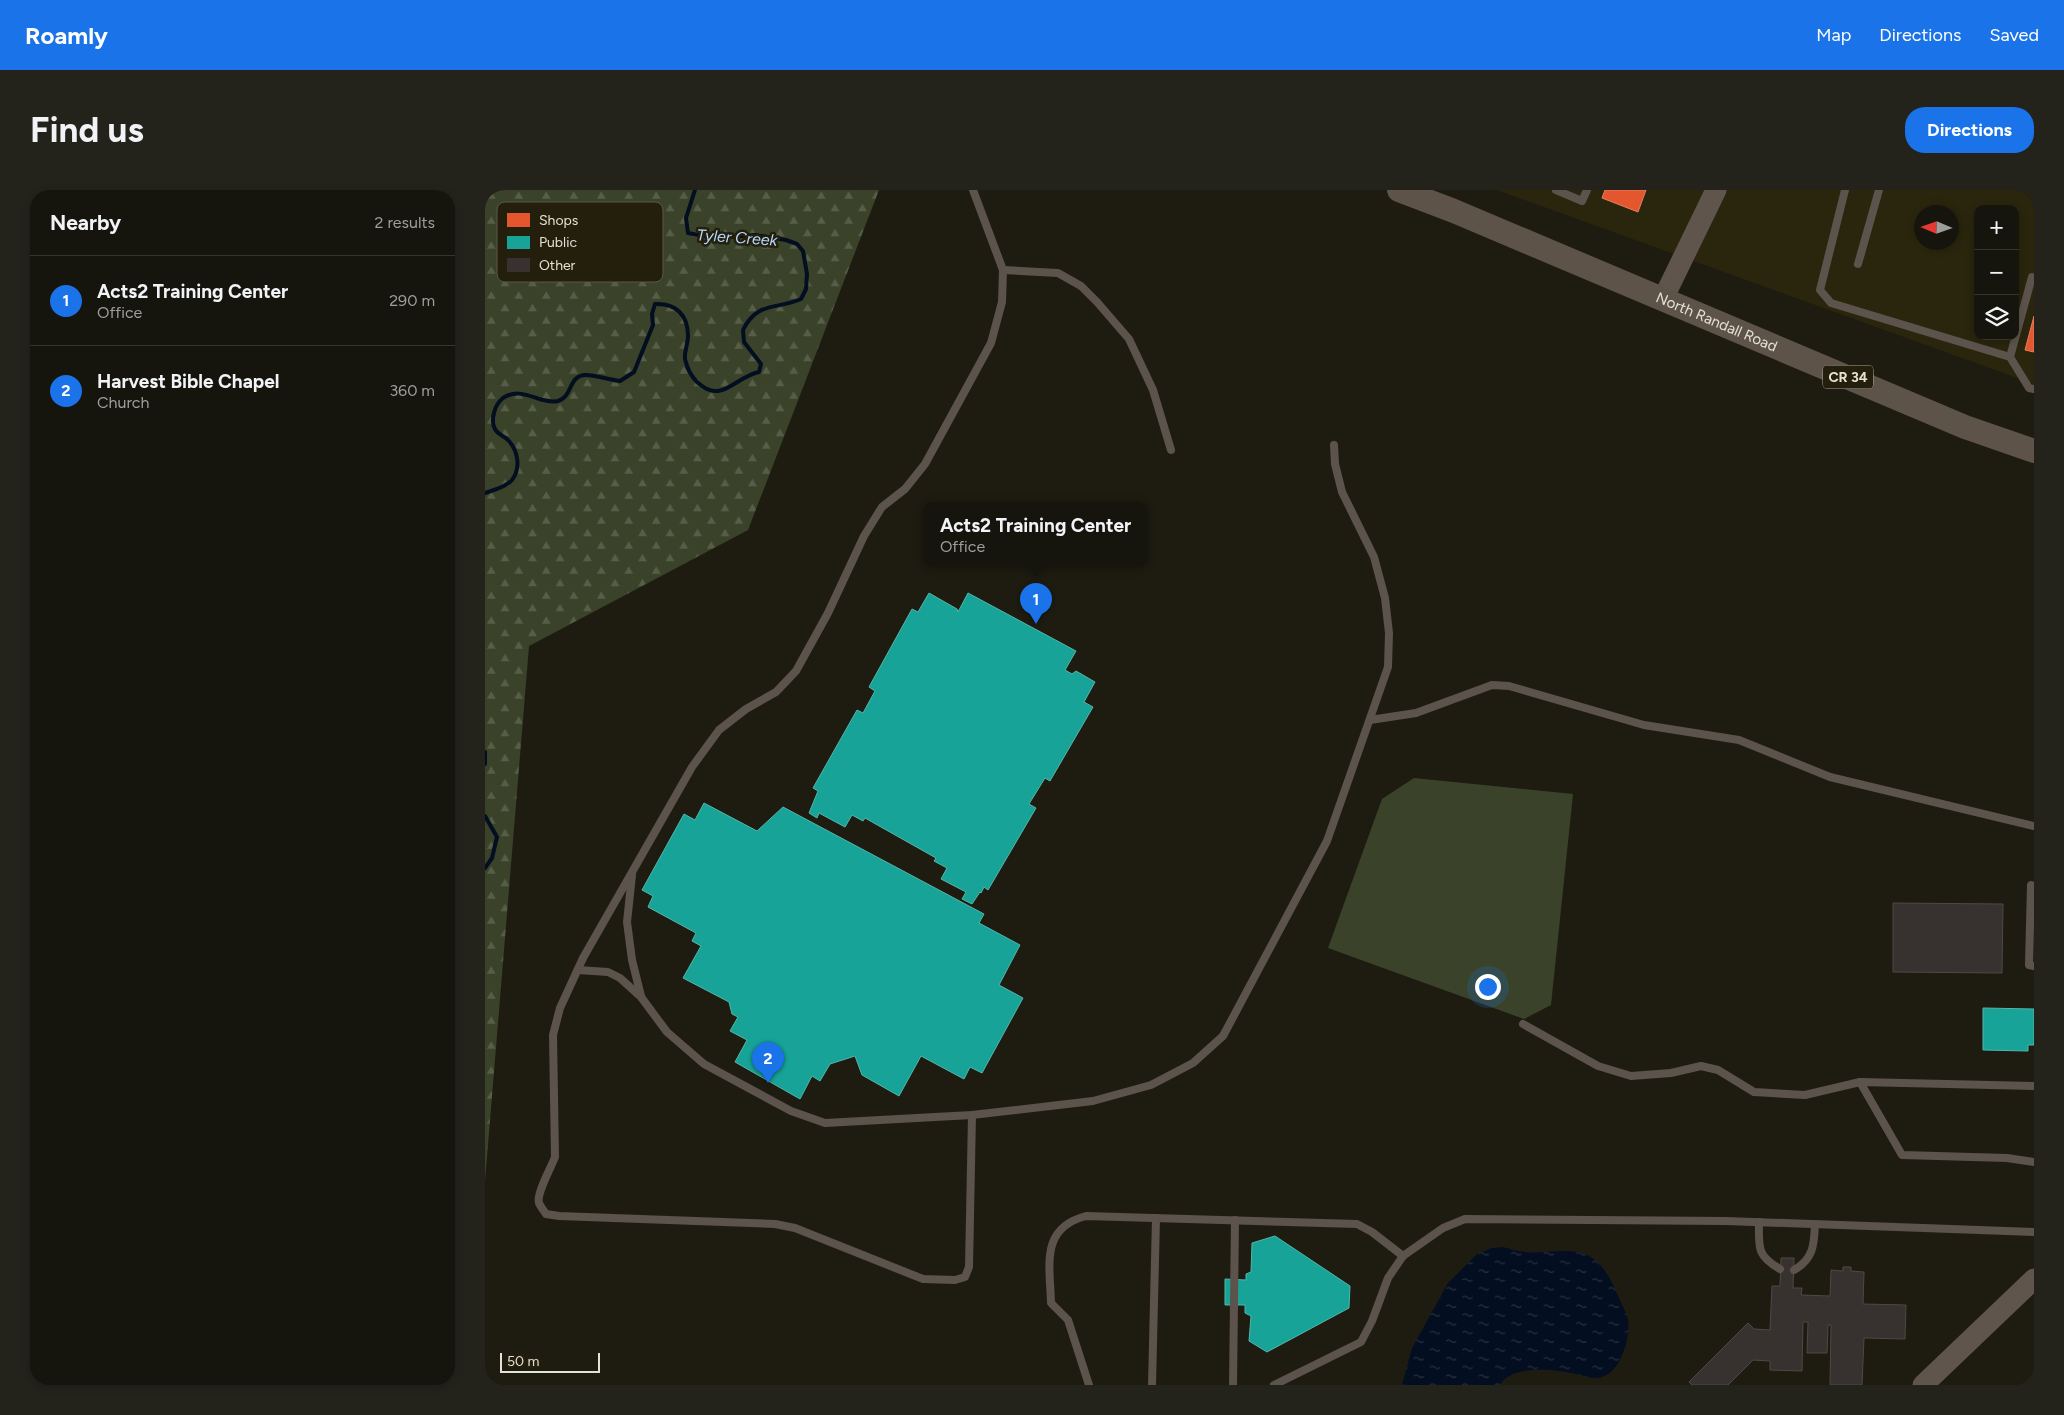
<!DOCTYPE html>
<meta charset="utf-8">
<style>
body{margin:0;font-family:Figtree,sans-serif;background:#23221b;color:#f1f3f6}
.controls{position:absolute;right:15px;top:15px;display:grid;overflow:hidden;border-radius:10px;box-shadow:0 2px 8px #0003}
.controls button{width:45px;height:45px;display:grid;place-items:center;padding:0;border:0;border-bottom:1px solid #35342e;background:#16150d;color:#f1f3f6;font:25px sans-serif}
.compass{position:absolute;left:1429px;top:15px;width:45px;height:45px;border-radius:50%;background:#16150d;box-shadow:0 2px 8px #0003;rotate:272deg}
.scale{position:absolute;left:15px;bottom:12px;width:100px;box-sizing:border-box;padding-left:5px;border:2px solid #e4e1d5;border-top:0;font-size:14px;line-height:18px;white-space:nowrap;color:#e4e1d5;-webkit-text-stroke:4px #231f0c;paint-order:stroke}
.you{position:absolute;left:1002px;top:796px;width:18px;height:18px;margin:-12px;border:4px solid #fff;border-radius:50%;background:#1a73e8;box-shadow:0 0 0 8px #1a73e833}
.badge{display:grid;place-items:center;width:32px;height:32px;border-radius:50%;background:#1a73e8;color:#fff;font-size:16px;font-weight:700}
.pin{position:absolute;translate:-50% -41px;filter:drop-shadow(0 1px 2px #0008)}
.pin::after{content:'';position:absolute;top:26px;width:18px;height:15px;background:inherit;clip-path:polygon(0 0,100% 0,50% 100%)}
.popup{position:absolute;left:438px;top:312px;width:225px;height:65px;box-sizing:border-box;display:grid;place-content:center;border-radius:10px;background:#16150d;filter:drop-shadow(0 1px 4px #0005);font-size:16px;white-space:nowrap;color:#9e9f9d}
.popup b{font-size:19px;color:#f1f3f6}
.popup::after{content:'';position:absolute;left:50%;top:100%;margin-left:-10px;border:10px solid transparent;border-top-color:#16150d}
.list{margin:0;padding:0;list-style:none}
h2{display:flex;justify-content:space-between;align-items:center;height:65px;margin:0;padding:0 20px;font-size:21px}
h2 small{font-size:16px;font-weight:400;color:#9e9f9d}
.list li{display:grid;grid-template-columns:32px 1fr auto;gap:15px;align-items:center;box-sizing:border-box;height:90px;padding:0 20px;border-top:1px solid #35342e}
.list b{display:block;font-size:19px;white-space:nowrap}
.list p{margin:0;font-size:16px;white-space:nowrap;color:#9e9f9d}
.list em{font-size:16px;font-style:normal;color:#9e9f9d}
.icon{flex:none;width:28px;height:28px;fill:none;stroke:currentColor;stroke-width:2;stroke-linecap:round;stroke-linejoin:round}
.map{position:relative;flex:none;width:1549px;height:1195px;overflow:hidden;border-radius:20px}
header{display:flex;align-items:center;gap:30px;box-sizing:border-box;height:70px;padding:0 25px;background:#1a73e8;color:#fff}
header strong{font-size:24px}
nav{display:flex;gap:28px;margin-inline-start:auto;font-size:18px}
.intro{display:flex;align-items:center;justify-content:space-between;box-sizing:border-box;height:120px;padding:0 30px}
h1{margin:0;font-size:35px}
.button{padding:12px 22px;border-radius:20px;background:#1a73e8;color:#fff;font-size:18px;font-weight:700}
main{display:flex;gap:30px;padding:0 30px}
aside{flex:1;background:#16150d;border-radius:20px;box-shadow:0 2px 8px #0003}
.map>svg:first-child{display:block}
.built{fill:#2a250d;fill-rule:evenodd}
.forest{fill:url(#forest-firs)}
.pitch{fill:#3a432a}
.water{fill:url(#water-ripples)}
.shops{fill:#e4572e;stroke:#e48060}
.public{fill:#17a398;stroke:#54b6aa}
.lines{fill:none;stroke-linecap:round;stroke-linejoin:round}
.stream{stroke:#030e21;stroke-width:4}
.building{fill:#37322f;stroke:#4e4945}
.lane{stroke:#5c534c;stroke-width:8}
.secondary{stroke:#5f554c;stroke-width:21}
.primary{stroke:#5d5349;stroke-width:24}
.labels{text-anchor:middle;stroke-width:5;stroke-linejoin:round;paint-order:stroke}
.shield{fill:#231f0c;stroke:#aaa799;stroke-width:1}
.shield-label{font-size:14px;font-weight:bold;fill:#e4e1d5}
.street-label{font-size:15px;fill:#e4e1d5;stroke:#231f0c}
.water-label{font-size:16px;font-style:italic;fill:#b7d8ff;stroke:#231f0c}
.key{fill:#231f0c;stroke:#5d5948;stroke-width:1}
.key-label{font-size:14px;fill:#e4e1d5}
</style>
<header>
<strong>Roamly</strong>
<nav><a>Map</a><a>Directions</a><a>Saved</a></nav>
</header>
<div class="intro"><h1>Find us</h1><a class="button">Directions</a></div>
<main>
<aside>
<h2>Nearby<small>2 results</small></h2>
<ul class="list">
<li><span class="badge">1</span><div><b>Acts2 Training Center</b><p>Office</p></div><em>290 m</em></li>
<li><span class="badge">2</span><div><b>Harvest Bible Chapel</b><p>Church</p></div><em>360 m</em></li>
</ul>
</aside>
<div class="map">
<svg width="1549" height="1195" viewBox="0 0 1549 1195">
<defs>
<pattern id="forest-firs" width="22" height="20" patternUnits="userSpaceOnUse" patternTransform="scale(1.25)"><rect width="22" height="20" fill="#3a432a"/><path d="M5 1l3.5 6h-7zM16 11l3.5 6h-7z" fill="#565e48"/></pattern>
<pattern id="water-ripples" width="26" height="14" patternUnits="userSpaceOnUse" patternTransform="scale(1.25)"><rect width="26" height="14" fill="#030e21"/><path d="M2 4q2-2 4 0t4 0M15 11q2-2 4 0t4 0" fill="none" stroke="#283140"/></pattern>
</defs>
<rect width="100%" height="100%" fill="#1e1c11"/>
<!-- built -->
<path class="built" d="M1012,0H1549V194ZM1493,19H1530V146H1493ZM1436,22H1466V52H1436Z"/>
<!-- forest -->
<polygon class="forest" points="0,0 394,0 263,340 44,456 0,991"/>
<!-- pitch -->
<polygon class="pitch" points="929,588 1088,604 1066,815 1039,829 843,758 897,609"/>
<!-- water -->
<path class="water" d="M1018,1057C1025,1059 1032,1061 1040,1062C1063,1065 1090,1054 1110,1070C1122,1080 1128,1094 1134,1108C1137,1115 1141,1122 1143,1129C1146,1148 1135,1187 1112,1188C1104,1188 1095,1185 1086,1183C1067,1179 1026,1175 1015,1195H917L927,1158L963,1093L992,1064L1007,1058Z"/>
<!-- shops -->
<g class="shops">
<polygon points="1120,0 1161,0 1153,22 1117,8"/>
<polygon points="1549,126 1549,162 1540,160"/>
</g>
<!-- public -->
<g class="public">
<polygon points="444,403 472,419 473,422 483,403 591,461 580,480 587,484 591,481 610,492 599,512 608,517 565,591 560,588 544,614 551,618 503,700 499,697 496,703 495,702 487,714 477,709 481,702 456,689 462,678 449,671 451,668 380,628 378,631 367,625 360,637 334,623 332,628 324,623 333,601 328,598 372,520 378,523 390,501 384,497 427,419 433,422"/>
<polygon points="219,613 272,641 298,617 499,724 494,733 535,755 514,795 538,808 497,883 485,877 479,889 436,866 414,906 377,885 370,866 345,874 335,891 327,886 315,909 250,872 262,850 245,841 253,827 247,824 244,812 198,788 216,756 207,751 211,743 163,717 168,706 157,700 199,624 210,630"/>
<polygon points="1498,818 1549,819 1549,855 1543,855 1543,861 1498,860"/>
<polygon points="790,1046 865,1096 864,1118 782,1162 764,1151 766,1126 760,1123 760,1115 740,1115 740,1089 761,1090 761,1084 766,1082 767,1053"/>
</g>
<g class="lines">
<!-- stream -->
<g class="stream">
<path d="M0,303C9,300 21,297 27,290C36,278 33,261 24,251C20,246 13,245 10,239C5,230 10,214 18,208C37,195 55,215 73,211C88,207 83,185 101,185C109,185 126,190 135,191L149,182L168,135L167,124L170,114C191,113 203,125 203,146C203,154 199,162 200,169C202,178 206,186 212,192C218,197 224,202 233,201C245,200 258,185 274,182L276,174L259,152L258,140C272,111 291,120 316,109L321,99L322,84L318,61L312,54L301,50L270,45L230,48L203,43L201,28L210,0"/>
<polyline points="0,562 0,574"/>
<polyline points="0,626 12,647 7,668 0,678"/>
</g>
</g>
<!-- building -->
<g class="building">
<polygon points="1408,713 1518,714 1517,783 1408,782"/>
<polygon points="1296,1068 1309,1068 1308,1098 1317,1098 1316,1105 1345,1106 1346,1080 1358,1081 1358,1077 1366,1077 1366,1081 1379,1082 1378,1114 1421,1115 1420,1149 1379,1148 1377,1195 1345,1195 1346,1135 1343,1135 1342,1163 1322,1163 1323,1132 1318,1132 1317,1181 1285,1180 1285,1171 1268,1170 1243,1195 1207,1195 1204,1192 1263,1133 1269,1139 1285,1140 1287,1096 1295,1096"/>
</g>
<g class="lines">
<!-- lane -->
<g class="lane">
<polyline points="488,0 518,80"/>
<polyline points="1071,0 1097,11 1102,0"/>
<polyline points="1360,0 1335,100 1346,113 1525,167 1544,198 1549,199"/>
<polyline points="1373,74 1394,0"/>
<polyline points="1525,167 1547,87 1549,88"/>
<polyline points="885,530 931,523 1007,495 1024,496 1159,535 1254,550 1345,587 1549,636"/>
<polyline points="147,685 142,732 147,770 156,806"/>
<polyline points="1549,696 1546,695 1544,775 1549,776"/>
<polyline points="93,780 123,782 135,788 156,807 182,842 219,874 306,921 340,933 487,925 608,911 666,895 708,873 738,846 842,651 903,477 904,443 900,408 889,367 857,302 850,274 849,255"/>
<polyline points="1038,834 1113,876 1146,886 1186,883 1216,876 1233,880 1269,902 1320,905 1375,892"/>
<polyline points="1549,896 1375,892 1417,965 1522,968 1549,972"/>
<path d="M487,925L484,1077L480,1087L470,1090L438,1089L310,1038L290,1034L74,1026L61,1024C59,1021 55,1016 54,1013C51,1004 66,978 70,967L68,845L75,818L98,768L207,577L234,540L261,519L291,502L311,481L343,423L379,346L397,317L420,299L440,274L506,153L517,112L518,80L573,83L596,96L612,112L644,149L668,200L686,260"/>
<path d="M1274,1032C1274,1057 1271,1065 1295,1079"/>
<path d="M1309,1080C1329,1069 1329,1054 1330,1034"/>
<path d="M604,1195L583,1130L566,1113C565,1075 555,1038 601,1026L872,1034L887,1042L918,1066"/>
<polyline points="667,1195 671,1028"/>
<polyline points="748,1195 750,1030"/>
<polyline points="789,1195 876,1152 887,1131 903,1088 918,1066 958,1038 980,1029 1241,1031 1549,1042"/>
</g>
<!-- secondary -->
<g class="secondary">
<polyline points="1178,109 1231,0"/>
<polyline points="1438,1195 1549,1089"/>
</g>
<!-- primary -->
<path class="primary" id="s1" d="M914,0L969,21L1480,237L1549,261"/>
</g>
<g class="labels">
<!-- shield labels -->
<rect class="shield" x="1338" y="175.5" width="50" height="23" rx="4"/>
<g class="shield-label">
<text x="1363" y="192">CR 34</text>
</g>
<!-- street labels -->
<g class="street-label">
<text dy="5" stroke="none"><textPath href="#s1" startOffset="344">North Randall Road</textPath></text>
</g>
<!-- water labels -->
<g class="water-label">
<text transform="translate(252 47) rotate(4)" y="6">Tyler Creek</text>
</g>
</g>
<!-- legend -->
<rect x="12" y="12" width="166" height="80" rx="8" class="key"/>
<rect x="22" y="23" width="23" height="14" fill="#e4572e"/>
<rect x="22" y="46" width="23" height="13" fill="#17a398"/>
<rect x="22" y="68" width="23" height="14" fill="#37322f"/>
<g class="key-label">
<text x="54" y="35">Shops</text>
<text x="54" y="57">Public</text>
<text x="54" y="80">Other</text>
</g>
</svg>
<div class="controls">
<button>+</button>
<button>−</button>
<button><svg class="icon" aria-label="layers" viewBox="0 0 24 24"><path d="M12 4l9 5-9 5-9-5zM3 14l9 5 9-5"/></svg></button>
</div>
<svg class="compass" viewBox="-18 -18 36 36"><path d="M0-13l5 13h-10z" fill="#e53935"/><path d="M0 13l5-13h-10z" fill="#9e9f9d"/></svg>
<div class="scale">50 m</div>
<div class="you"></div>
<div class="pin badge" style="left:551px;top:434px">1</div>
<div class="popup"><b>Acts2 Training Center</b>Office</div>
<div class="pin badge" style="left:283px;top:893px">2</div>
</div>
</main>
